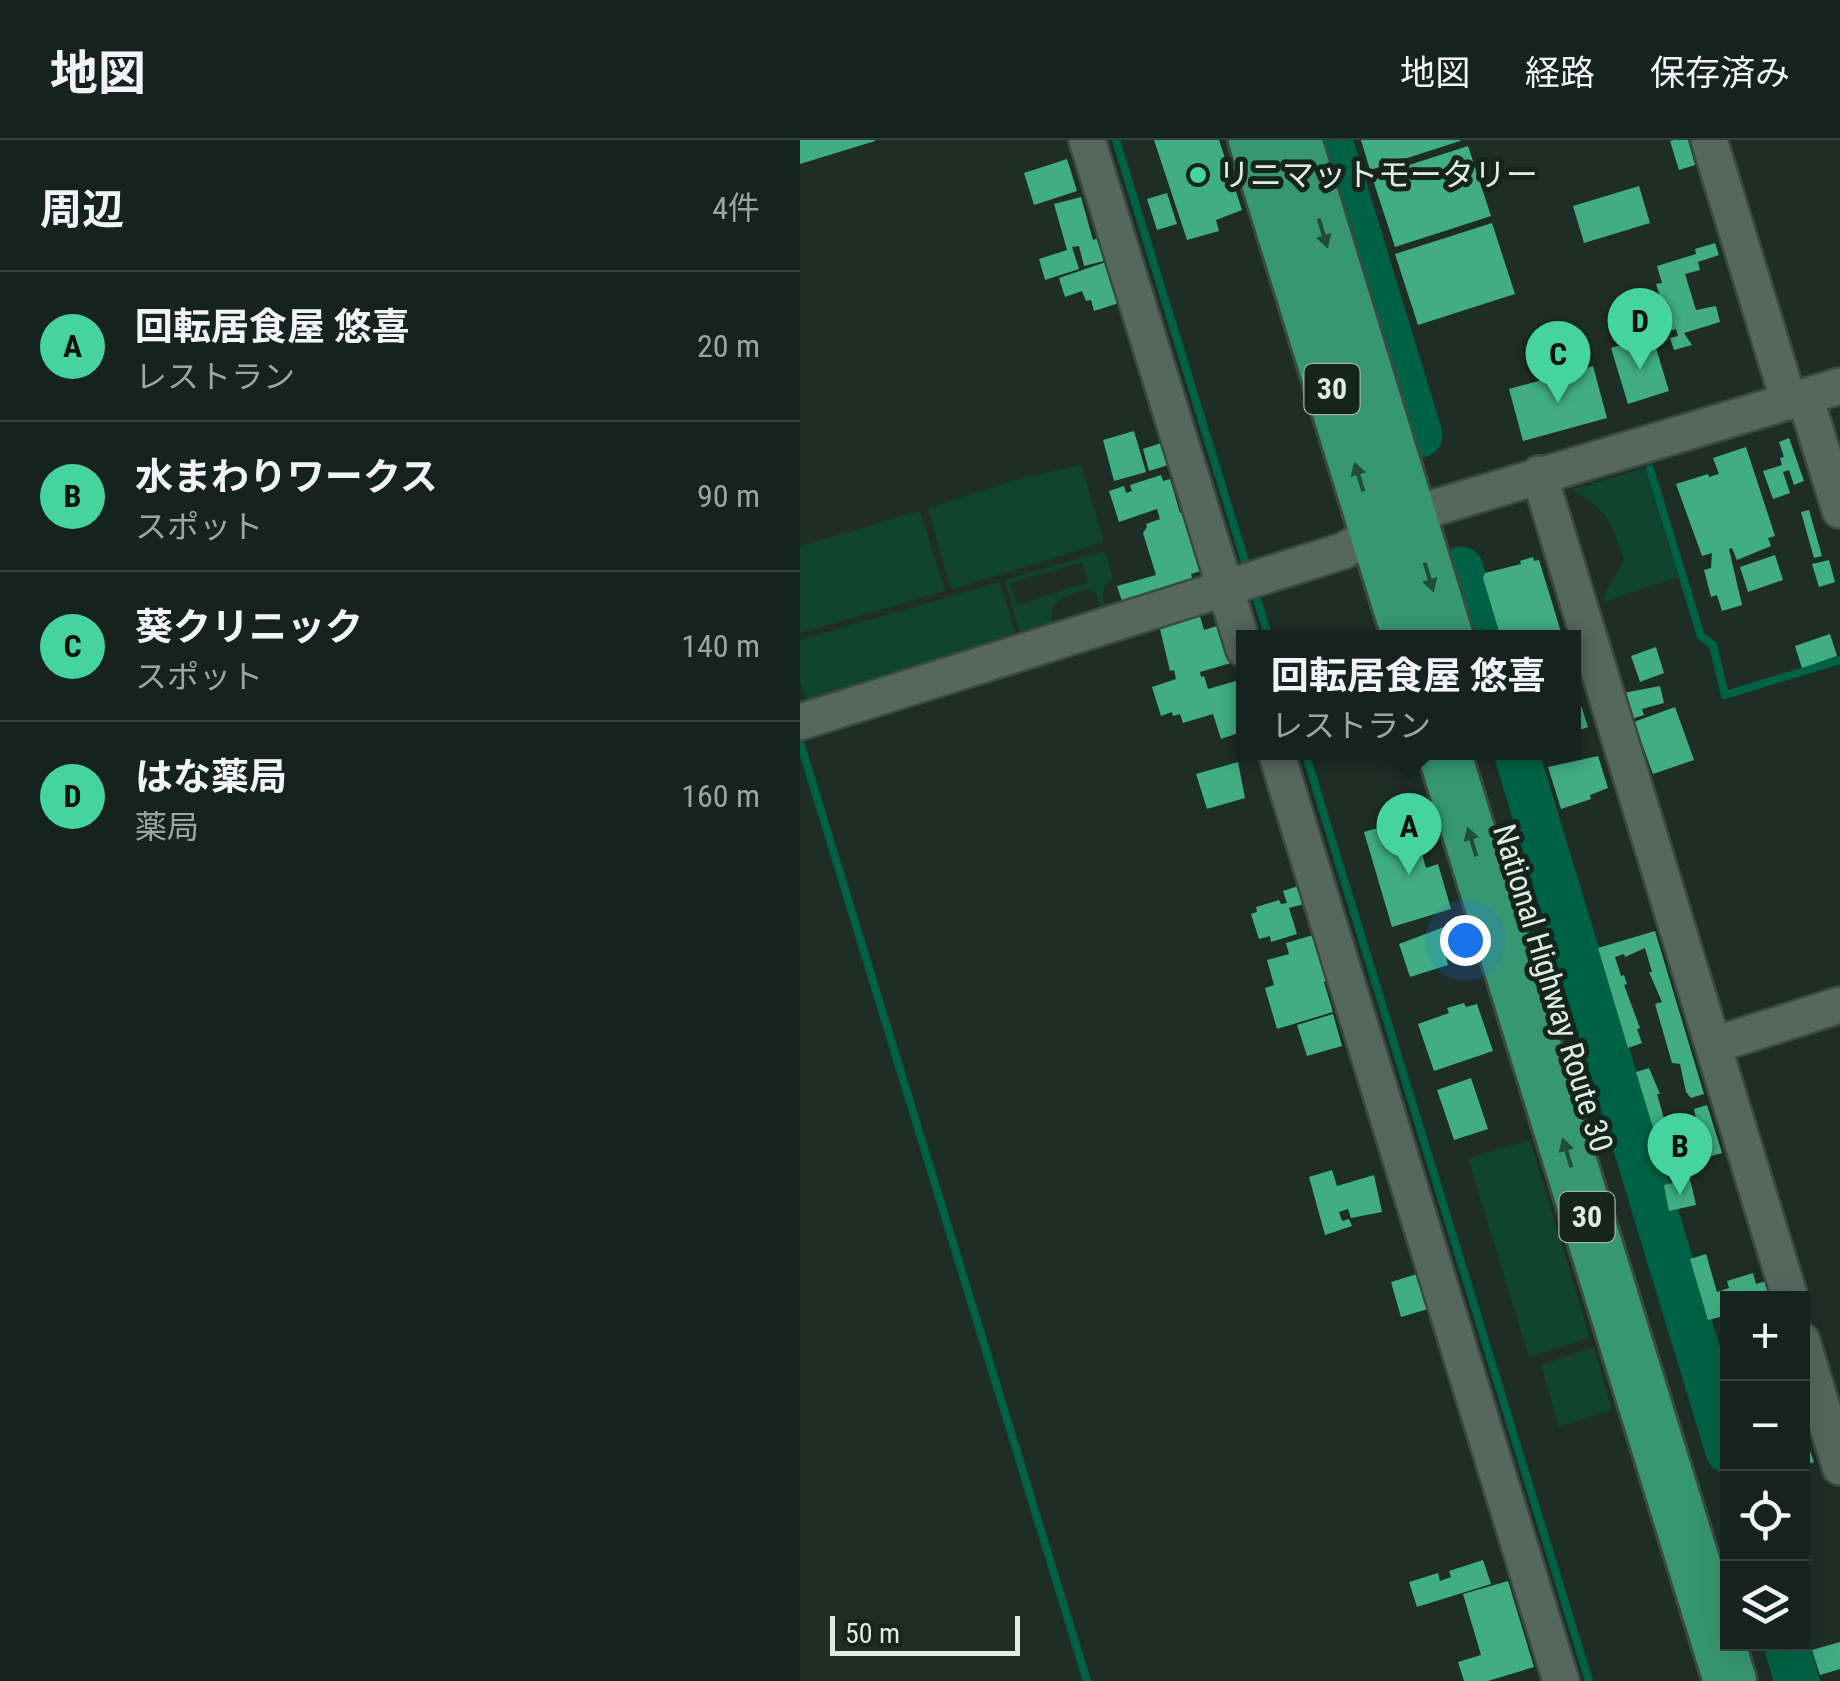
<!DOCTYPE html>
<html lang="ja">
<meta charset="utf-8">
<style>
body{margin:0;font-family:"Roboto Condensed","Noto Sans JP",sans-serif;background:#1f2a26;color:#f1f3f6}
.controls{position:absolute;right:30px;bottom:30px;display:grid;overflow:hidden;border-radius:0px;box-shadow:0 10px 40px #0002}
.controls button{width:90px;height:90px;display:grid;place-items:center;padding:0;border:0;border-bottom:2px solid #353f3b;background:#16221d;color:#f1f3f6;font:50px sans-serif}
.scale{position:absolute;left:30px;bottom:25px;width:190px;box-sizing:border-box;padding-left:10px;border:5px solid #e1ebe6;border-top:0;font-size:28px;line-height:35px;white-space:nowrap;color:#e1ebe6;-webkit-text-stroke:8px #15241d;paint-order:stroke}
.you{position:absolute;left:665px;top:800px;width:35px;height:35px;margin:-25px;border:8px solid #fff;border-radius:50%;background:#1a73e8;box-shadow:0 0 0 15px #1a73e833}
.badge{display:grid;place-items:center;width:65px;height:65px;border-radius:50%;background:#45d49f;color:#111;font-size:32px;font-weight:700}
.pin{position:absolute;translate:-50% -82px;filter:drop-shadow(0 2px 5px #0008)}
.pin::after{content:'';position:absolute;top:52px;width:35px;height:30px;background:inherit;clip-path:polygon(0 0,100% 0,50% 100%)}
.popup{position:absolute;left:436px;top:490px;width:345px;height:130px;box-sizing:border-box;display:grid;place-content:center;border-radius:0px;background:#16221d;filter:drop-shadow(0 2px 8px #0005);font-size:32px;white-space:nowrap;color:#9ea4a4}
.popup b{font-size:38px;color:#f1f3f6}
.popup::after{content:'';position:absolute;left:50%;top:100%;margin-left:-20px;border:20px solid transparent;border-top-color:#16221d}
.list{margin:0;padding:0;list-style:none}
h2{display:flex;justify-content:space-between;align-items:center;height:130px;margin:0;padding:0 40px;font-size:42px}
h2 small{font-size:32px;font-weight:400;color:#9ea4a4}
.list li{display:grid;grid-template-columns:65px 1fr auto;gap:30px;align-items:center;box-sizing:border-box;height:150px;padding:0 40px;border-top:2px solid #353f3b}
.list b{display:block;font-size:38px;white-space:nowrap}
.list p{margin:0;font-size:32px;white-space:nowrap;color:#9ea4a4}
.list em{font-size:32px;font-style:normal;color:#9ea4a4}
.icon{flex:none;width:55px;height:55px;fill:none;stroke:currentColor;stroke-width:2;stroke-linecap:round;stroke-linejoin:round}
.map{position:relative;flex:none;width:1040px;height:1541px;overflow:hidden}
header{display:flex;align-items:center;gap:60px;box-sizing:border-box;height:140px;padding:0 50px;background:#16221d;border-bottom:2px solid #353f3b}
header strong{font-size:48px}
nav{display:flex;gap:55px;margin-inline-start:auto;font-size:35px}
main{display:flex}
aside{flex:1;background:#16221d}
.map>svg:first-child{display:block}
.green{fill:#104330;fill-rule:evenodd}
.lines{fill:none;stroke-linecap:round;stroke-linejoin:round}
.stream{stroke:#006244;stroke-width:8}
.river{stroke:#006244;stroke-width:45}
.building{fill:#40ad83}
.minor-casing{stroke:#3b4943;stroke-width:40}
.highway-casing{stroke:#3b4943;stroke-width:58}
.minor{stroke:#55675e;stroke-width:35}
.highway{stroke:#379772;stroke-width:52}
.oneway{fill:#214c3b}
.poi-dot{fill:#45d49f;stroke:#15241d;stroke-width:4}
.labels{text-anchor:middle;stroke-width:10;stroke-linejoin:round;paint-order:stroke}
.shield{fill:#15241d;stroke:#a4afaa;stroke-width:2.5}
.shield-label{font-size:30px;font-weight:bold;fill:#e1ebe6}
.poi-label{font-size:32px;fill:#e1ebe6;stroke:#15241d;text-anchor:start}
.street-label{font-size:32px;fill:#e1ebe6;stroke:#15241d}
</style>
<header>
<strong>地図</strong>
<nav><a>地図</a><a>経路</a><a>保存済み</a></nav>
</header>
<main>
<aside>
<h2>周辺<small>4件</small></h2>
<ul class="list">
<li><span class="badge">A</span><div><b>回転居食屋 悠喜</b><p>レストラン</p></div><em>20 m</em></li>
<li><span class="badge">B</span><div><b>水まわりワークス</b><p>スポット</p></div><em>90 m</em></li>
<li><span class="badge">C</span><div><b>葵クリニック</b><p>スポット</p></div><em>140 m</em></li>
<li><span class="badge">D</span><div><b>はな薬局</b><p>薬局</p></div><em>160 m</em></li>
</ul>
</aside>
<div class="map">
<svg width="1040" height="1541" viewBox="0 0 1040 1541">
<rect width="100%" height="100%" fill="#1e2e27"/>
<!-- green -->
<g class="green">
<polygon points="281,325 304,402 154,449 150,447 128,368 212,341"/>
<path d="M845,328L878,437L803,462C804,448 819,433 824,419C811,381 808,370 771,350Z"/>
<polygon points="120,371 145,451 0,493 0,406"/>
<path d="M305,411L313,439L304,446L303,460L309,478L223,505L205,440ZM282,422L288,442L217,466L210,443ZM288,449L296,452L300,467L298,476L257,490C240,462 266,456 288,449Z"/>
<polygon points="200,442 218,503 9,570 0,539 0,500"/>
<polygon points="730,1000 790,1198 729,1217 668,1018"/>
<polygon points="794,1207 812,1270 759,1287 741,1225"/>
</g>
<g class="lines">
<!-- stream -->
<g class="stream">
<polyline points="316,0 448,431"/>
<polyline points="850,329 901,496 913,505 925,555 1040,520"/>
<polyline points="454,449 469,498"/>
<polyline points="0,602 287,1541"/>
<polyline points="505,612 789,1541"/>
</g>
<!-- river -->
<g class="river">
<polyline points="530,0 620,295"/>
<polyline points="661,429 681,498"/>
<polyline points="716,612 928,1311"/>
<polyline points="986,1504 997,1541"/>
</g>
</g>
<!-- building -->
<g class="building">
<polygon points="0,0 75,0 75,1 0,24"/>
<polygon points="354,0 419,0 442,70 416,80 419,91 387,100"/>
<polygon points="561,0 660,0 660,1 570,30"/>
<polygon points="874,0 888,0 895,25 879,30 870,1"/>
<polygon points="668,6 691,76 595,107 572,37"/>
<polygon points="267,19 277,51 234,65 224,33"/>
<polygon points="839,46 850,83 784,103 773,66"/>
<polygon points="367,53 377,84 357,90 347,59"/>
<polygon points="281,57 293,100 298,98 304,121 284,126 279,106 272,107 279,129 245,140 239,119 267,110 254,64"/>
<polygon points="692,83 715,154 618,185 595,114"/>
<polygon points="915,103 919,115 898,122 900,130 885,134 896,170 916,166 920,182 884,193 892,205 874,210 870,198 878,196 876,189 869,191 862,166 868,162 862,163 856,144 862,143 857,126 896,114 895,109"/>
<polygon points="306,122 319,163 294,171 291,160 286,161 282,151 265,157 259,138"/>
<polygon points="858,167 865,188 842,196 835,174"/>
<polygon points="852,195 869,251 828,264 811,208"/>
<polygon points="793,226 807,278 723,301 709,249"/>
<polygon points="334,291 346,332 314,341 303,300"/>
<polygon points="989,298 1004,341 994,345 989,330 983,332 990,353 973,359 963,331 982,325 980,318 984,317 979,302"/>
<polygon points="364,302 371,324 349,331 343,309"/>
<polygon points="946,307 975,396 968,398 971,406 937,420 932,408 929,409 942,465 922,471 917,455 911,457 904,430 911,428 912,413 902,416 876,344 908,334 909,337 919,334 913,318"/>
<polygon points="361,335 363,341 370,339 380,373 386,371 403,424 399,425 401,431 391,434 395,448 325,470 317,446 356,435 343,393 347,387 346,384 360,379 357,369 319,382 309,351 324,346 326,353 332,351 330,345"/>
<polygon points="1009,370 1022,416 1014,418 1001,372"/>
<polygon points="975,415 983,440 948,452 940,427"/>
<polygon points="733,417 734,421 739,420 761,492 764,491 766,498 701,498 683,438 685,433 721,424 720,421"/>
<polygon points="1029,420 1035,442 1019,447 1012,424"/>
<polygon points="399,473 404,490 420,485 431,523 400,532 401,537 404,536 408,549 436,541 444,567 444,591 421,599 413,574 383,583 380,574 373,576 372,572 361,576 352,547 376,539 374,530 370,531 360,489"/>
<polygon points="1030,494 1037,516 1002,528 995,506"/>
<polygon points="856,507 864,533 840,542 831,516"/>
<polygon points="774,526 781,545 775,547 788,587 774,592"/>
<polygon points="860,546 864,563 842,569 844,575 825,581 818,554"/>
<polygon points="875,567 894,620 853,634 834,582"/>
<polygon points="798,616 808,648 790,655 791,659 761,669 748,627"/>
<polygon points="438,622 445,658 407,669 396,634"/>
<polygon points="602,681 612,713 621,710 626,728 638,724 651,769 592,787 564,692"/>
<polygon points="498,746 504,764 489,768 497,794 471,802 470,796 459,799 451,774 457,772 456,767 479,760 481,764 487,763 483,751"/>
<polygon points="644,787 651,812 645,814 648,825 610,837 599,804"/>
<polygon points="855,791 904,954 891,958 886,952 880,924 872,923 855,864 862,862 849,832 852,832 845,808 825,817 824,814 815,817 821,836 824,835 827,844 824,845 840,888 837,889 842,903 828,908 798,808"/>
<polygon points="513,795 529,840 524,842 533,872 477,889 465,848 474,845 467,820 489,814 486,803"/>
<polygon points="664,863 666,867 677,864 693,911 634,931 618,884 649,873 647,868"/>
<polygon points="533,874 542,906 507,916 497,885"/>
<polygon points="849,928 860,954 857,954 867,989 871,988 873,997 869,998 873,1014 887,1006 888,1009 905,1004 900,999 894,969 907,965 922,1013 866,1030 836,932"/>
<polygon points="671,938 688,989 654,1000 637,950"/>
<polygon points="532,1030 537,1046 574,1035 582,1072 551,1078 548,1069 539,1072 542,1081 549,1079 552,1086 525,1095 509,1037"/>
<polygon points="890,1039 896,1065 869,1071 864,1045"/>
<polygon points="906,1114 917,1152 929,1148 927,1141 953,1133 956,1144 966,1141 972,1158 928,1158 928,1175 908,1180 890,1119"/>
<polygon points="617,1134 628,1169 601,1177 591,1142"/>
<polygon points="1002,1289 1014,1322 1005,1325 1010,1346 1002,1348"/>
<polygon points="683,1420 691,1444 617,1467 609,1442 638,1433 640,1441 651,1437 649,1431"/>
<polygon points="708,1441 734,1527 688,1541 664,1541 658,1522 681,1515 663,1454"/>
<polygon points="1040,1502 1040,1529 1020,1535 1012,1510"/>
</g>
<g class="lines">
<defs>
<g id="minor">
<polyline points="287,0 444,509"/>
<polyline points="909,0 989,262"/>
<polyline points="1005,257 1040,370"/>
<polyline points="739,334 990,1158"/>
<polyline points="0,582 543,411 610,375 1040,246"/>
<polyline points="476,612 761,1541"/>
<polyline points="914,905 1040,865"/>
<polyline points="1002,1201 1040,1327"/>
</g>
<g id="highway">
<polyline points="455,0 609,498"/>
<polyline points="495,0 647,498"/>
<polyline points="644,612 930,1541"/>
</g>
</defs>
<!-- minor casing -->
<use href="#minor" class="minor-casing"/>
<!-- highway casing -->
<use href="#highway" class="highway-casing"/>
<!-- minor -->
<use href="#minor" class="minor"/>
<!-- highway -->
<use href="#highway" class="highway"/>
</g>
<!-- one-way arrows -->
<defs><path id="oneway-solid" d="M-6-.8H1V-3.2L6.5 0L1 3.2V.8H-6Z" transform="scale(2.5)"/></defs>
<g class="oneway">
<use href="#oneway-solid" transform="translate(523 93) rotate(73)"/>
<use href="#oneway-solid" transform="translate(559 337) rotate(-107)"/>
<use href="#oneway-solid" transform="translate(629 437) rotate(73)"/>
<use href="#oneway-solid" transform="translate(672 702) rotate(-107)"/>
<use href="#oneway-solid" transform="translate(767 1013) rotate(-107)"/>
</g>
<!-- markers -->
<circle class="poi-dot" cx="398" cy="35" r="10"/>
<g class="labels">
<!-- shield labels -->
<g class="shield">
<rect x="504.5" y="224" width="55" height="50" rx="8"/>
<rect x="759.5" y="1052" width="55" height="50" rx="8"/>
</g>
<g class="shield-label">
<text x="532" y="259">30</text>
<text x="787" y="1087">30</text>
</g>
<!-- poi labels -->
<g class="poi-label">
<text x="418" y="46">リニマットモータリー</text>
</g>
<!-- street labels -->
<g class="street-label">
<text transform="translate(753 848) rotate(73)" y="11">National Highway Route 30</text>
</g>
</g>
</svg>
<div class="controls">
<button>+</button>
<button>−</button>
<button><svg class="icon" aria-label="locate" viewBox="0 0 24 24"><circle cx="12" cy="12" r="6"/><path d="M12 2v4M12 18v4M2 12h4M18 12h4"/></svg></button>
<button><svg class="icon" aria-label="layers" viewBox="0 0 24 24"><path d="M12 4l9 5-9 5-9-5zM3 14l9 5 9-5"/></svg></button>
</div>
<div class="scale">50 m</div>
<div class="you"></div>
<div class="pin badge" style="left:609px;top:735px">A</div>
<div class="popup"><b>回転居食屋 悠喜</b>レストラン</div>
<div class="pin badge" style="left:880px;top:1055px">B</div>
<div class="pin badge" style="left:758px;top:263px">C</div>
<div class="pin badge" style="left:840px;top:230px">D</div>
</div>
</main>
